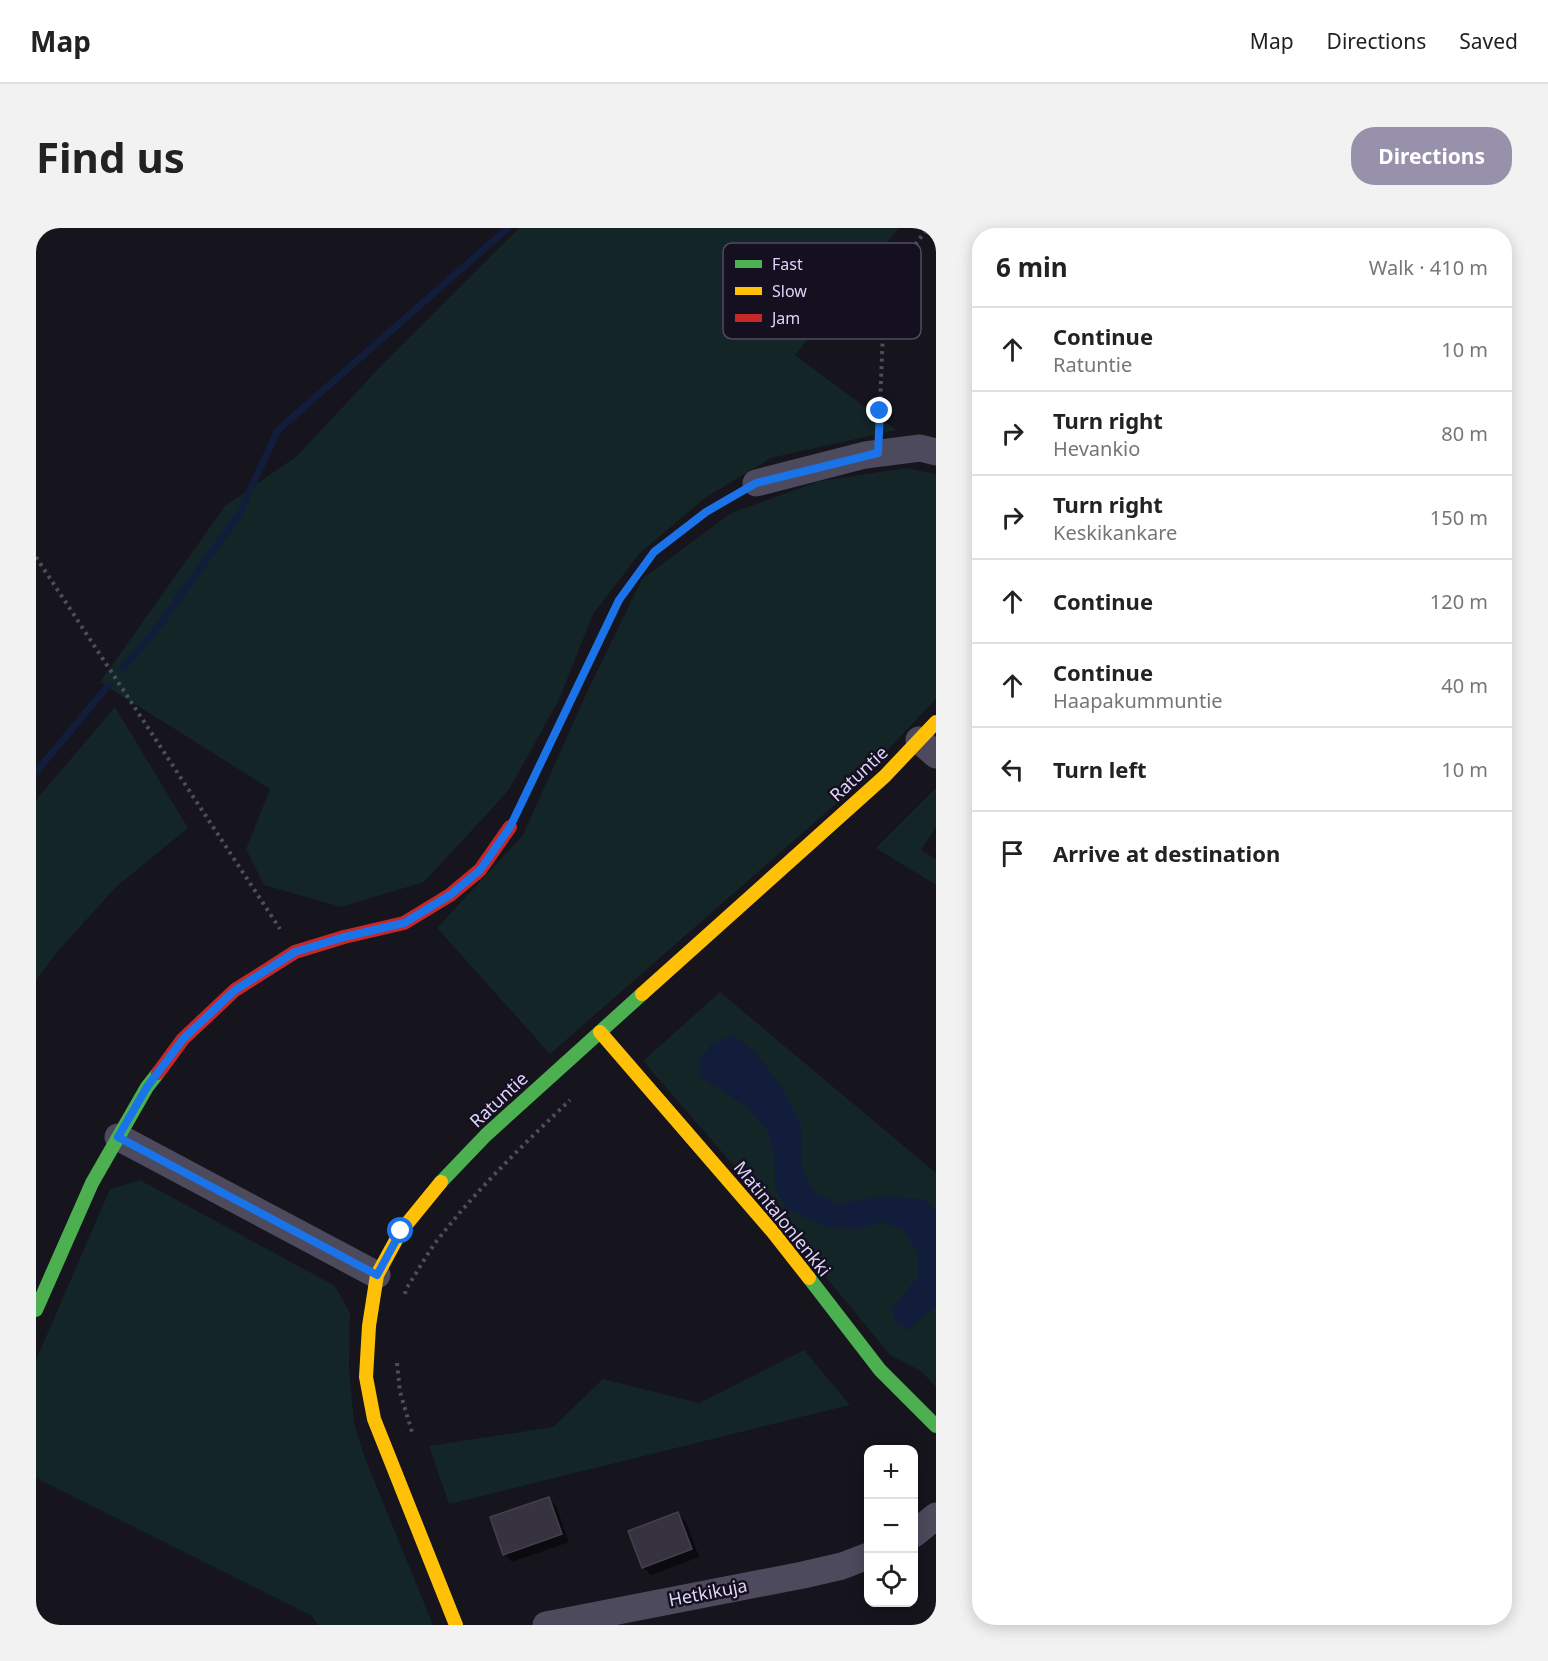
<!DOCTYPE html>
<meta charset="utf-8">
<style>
body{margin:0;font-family:"Noto Sans",sans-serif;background:#f2f2f2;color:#222}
.controls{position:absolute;right:18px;bottom:18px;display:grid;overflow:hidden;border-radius:12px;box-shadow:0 3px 15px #0003}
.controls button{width:54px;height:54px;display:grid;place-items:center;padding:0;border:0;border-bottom:2px solid #e0e0e0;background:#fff;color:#222;font:30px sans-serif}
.stop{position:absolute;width:18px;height:18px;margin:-14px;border:4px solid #1a73e8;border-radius:50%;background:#fff}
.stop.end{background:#1a73e8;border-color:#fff;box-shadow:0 2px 6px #0008}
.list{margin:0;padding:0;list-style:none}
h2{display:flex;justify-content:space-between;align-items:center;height:78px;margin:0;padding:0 24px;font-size:26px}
h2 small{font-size:20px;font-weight:400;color:#767676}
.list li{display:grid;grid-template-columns:39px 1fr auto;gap:18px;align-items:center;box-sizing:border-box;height:84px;padding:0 24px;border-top:2px solid #e0e0e0}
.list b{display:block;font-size:22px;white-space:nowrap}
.list p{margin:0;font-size:20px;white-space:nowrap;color:#767676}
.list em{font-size:20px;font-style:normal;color:#767676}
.icon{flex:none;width:33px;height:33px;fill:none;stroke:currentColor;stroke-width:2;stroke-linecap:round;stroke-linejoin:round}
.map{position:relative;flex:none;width:900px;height:1397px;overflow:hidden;border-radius:24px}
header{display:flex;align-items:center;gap:36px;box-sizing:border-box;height:84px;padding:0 30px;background:#fff;border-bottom:2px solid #e0e0e0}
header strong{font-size:28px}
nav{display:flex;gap:33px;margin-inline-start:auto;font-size:21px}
.intro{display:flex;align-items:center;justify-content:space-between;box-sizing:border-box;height:144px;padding:0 36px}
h1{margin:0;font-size:42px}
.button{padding:15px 27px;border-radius:24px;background:#9891ac;color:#fff;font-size:21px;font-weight:700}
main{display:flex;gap:36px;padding:0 36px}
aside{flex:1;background:#fff;border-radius:24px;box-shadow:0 3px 15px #0003}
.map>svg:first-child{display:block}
.green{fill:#142527}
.water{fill:#121c3b}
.shadow{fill:#0007}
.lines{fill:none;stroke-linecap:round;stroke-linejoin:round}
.stream{stroke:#121c3b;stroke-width:7}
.building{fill:#36323f;stroke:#44404f;stroke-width:1.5}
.path{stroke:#49505c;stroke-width:4;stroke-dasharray:3 4.5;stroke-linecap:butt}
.street{stroke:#4c4a5c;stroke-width:27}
.fast{stroke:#4caf50;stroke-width:14}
.slow{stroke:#ffc107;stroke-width:14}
.jam{stroke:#c62828;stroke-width:14}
.route{stroke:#1a73e8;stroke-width:8}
.labels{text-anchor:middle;stroke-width:5;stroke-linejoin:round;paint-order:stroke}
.street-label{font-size:18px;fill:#ded5f9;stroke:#151020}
.key{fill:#151020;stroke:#514b61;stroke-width:1.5}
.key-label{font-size:16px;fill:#ded5f9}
</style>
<header>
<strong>Map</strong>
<nav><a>Map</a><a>Directions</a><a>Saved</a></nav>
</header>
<div class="intro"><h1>Find us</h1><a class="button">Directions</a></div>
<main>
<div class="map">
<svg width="900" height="1397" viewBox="0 0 900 1397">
<rect width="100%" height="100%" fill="#16141c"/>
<!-- green -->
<g class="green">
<polygon points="483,0 863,0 759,127 860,202 735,230 669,270 604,325 557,386 522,474 472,563 388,654 305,679 228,657 210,621 234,561 64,454 189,278 261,228 343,140"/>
<polygon points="870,240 900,246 900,471 803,573 514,826 401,700 487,607 550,466 606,351 695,285 784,253"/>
<polygon points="79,479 152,600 81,658 20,725 0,753 0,572"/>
<polygon points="900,560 900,599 885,622 900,631 900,657 840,620"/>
<polygon points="684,764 900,945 900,1159 885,1143 854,1127 711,953 607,833"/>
<polygon points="104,952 299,1058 314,1085 313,1139 318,1195 329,1230 397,1397 282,1397 276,1388 0,1250 0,1132 74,961"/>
<polygon points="768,1122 814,1177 413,1276 393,1218 517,1199 567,1151 663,1175"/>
</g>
<!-- water -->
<polygon class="water" points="696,807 718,823 746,859 766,899 766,939 776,962 802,976 849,968 887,971 900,982 900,1078 872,1102 859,1095 856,1080 882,1049 882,1025 868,1003 847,994 821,1001 790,999 752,981 739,962 739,933 732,903 711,879 665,849 663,832 676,816"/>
<!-- shadow -->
<g class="shadow">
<polygon points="512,1270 520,1278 533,1314 476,1334 468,1326"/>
<polygon points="642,1286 650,1294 663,1329 615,1347 607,1339"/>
</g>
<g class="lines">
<!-- stream -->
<g class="stream">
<polyline points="87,440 119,403 202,288 242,202 472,0"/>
<polyline points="0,544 71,459"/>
</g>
</g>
<!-- building -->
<g class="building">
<polygon points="513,1269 526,1306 467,1327 454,1289"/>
<polygon points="642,1284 656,1321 606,1340 592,1303"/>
</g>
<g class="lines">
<!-- path -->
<g class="path">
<polyline points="843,201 849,55 892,0"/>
<polyline points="0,329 244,701"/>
<polyline points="486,574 583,372 618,324 670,284 699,268"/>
<path d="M369,1066L370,1061C380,1046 389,1029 400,1014C440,962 487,917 534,872"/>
<polyline points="361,1135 364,1164 376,1204"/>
</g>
<!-- street -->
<g class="street">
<polyline points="720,255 829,227 884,220 900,224"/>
<polyline points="883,512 900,527"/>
<polyline points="82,909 341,1047"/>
<polyline points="878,1306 900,1288"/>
<polyline points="510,1397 767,1347 806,1338 832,1328"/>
</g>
<!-- fast -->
<g class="fast">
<polyline points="405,954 450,907 606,766"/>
<polyline points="773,1050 844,1142 900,1198"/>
<polyline points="0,1082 56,955 111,859 122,845"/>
</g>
<!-- slow -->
<g class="slow">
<polyline points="606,766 849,548 900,494"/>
<polyline points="564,804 736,1003 773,1050"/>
<polyline points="405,954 365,1003 341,1047 333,1098 330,1149 338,1191 420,1397"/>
</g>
<!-- jam -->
<polyline class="jam" points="122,845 147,811 199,762 259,724 308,709 368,695 414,667 444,642 474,599"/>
</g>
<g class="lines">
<!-- route -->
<polyline class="route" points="365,1003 341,1047 82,909 111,859 147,811 199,762 259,724 308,709 368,695 414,667 444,642 474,599 583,372 618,324 670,284 720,255 842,225 844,183"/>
</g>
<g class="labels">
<!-- street labels -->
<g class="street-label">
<text transform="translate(823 546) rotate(-43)" y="6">Ratuntie</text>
<text transform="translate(463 872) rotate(-43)" y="6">Ratuntie</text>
<text transform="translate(746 991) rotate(51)" y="6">Matintalonlenkki</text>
<text transform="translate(672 1365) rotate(-11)" y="6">Hetkikuja</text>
</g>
</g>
<!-- legend -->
<rect x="687" y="15" width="198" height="96" rx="9" class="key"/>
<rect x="699" y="32" width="27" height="8" fill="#4caf50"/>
<rect x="699" y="59" width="27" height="8" fill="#ffc107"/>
<rect x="699" y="86" width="27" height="8" fill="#c62828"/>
<g class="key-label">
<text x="736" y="42">Fast</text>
<text x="736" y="69">Slow</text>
<text x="736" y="96">Jam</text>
</g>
</svg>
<div class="controls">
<button>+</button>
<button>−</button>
<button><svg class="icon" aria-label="locate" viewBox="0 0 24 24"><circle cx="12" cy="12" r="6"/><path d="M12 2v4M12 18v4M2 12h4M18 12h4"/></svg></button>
</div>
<div class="stop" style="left:365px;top:1003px"></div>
<div class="stop end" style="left:844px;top:183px"></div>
</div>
<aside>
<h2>6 min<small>Walk · 410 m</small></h2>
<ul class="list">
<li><svg class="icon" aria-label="ahead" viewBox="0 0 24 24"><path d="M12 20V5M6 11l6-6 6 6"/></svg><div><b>Continue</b><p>Ratuntie</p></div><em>10 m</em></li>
<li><svg class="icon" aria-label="right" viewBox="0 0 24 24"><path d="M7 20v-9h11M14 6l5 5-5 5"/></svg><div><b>Turn right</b><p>Hevankio</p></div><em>80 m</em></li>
<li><svg class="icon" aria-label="right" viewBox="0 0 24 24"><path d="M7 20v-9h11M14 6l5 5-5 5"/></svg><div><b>Turn right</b><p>Keskikankare</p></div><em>150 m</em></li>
<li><svg class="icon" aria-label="ahead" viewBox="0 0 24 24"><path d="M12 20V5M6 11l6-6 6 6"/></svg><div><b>Continue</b></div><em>120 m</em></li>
<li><svg class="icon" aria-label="ahead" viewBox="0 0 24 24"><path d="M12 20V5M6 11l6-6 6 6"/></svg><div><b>Continue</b><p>Haapakummuntie</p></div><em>40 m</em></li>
<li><svg class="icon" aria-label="left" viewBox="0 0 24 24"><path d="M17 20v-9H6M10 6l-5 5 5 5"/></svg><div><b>Turn left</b></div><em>10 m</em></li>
<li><svg class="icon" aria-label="arrive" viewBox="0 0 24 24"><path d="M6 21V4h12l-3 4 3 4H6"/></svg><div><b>Arrive at destination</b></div></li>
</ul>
</aside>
</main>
